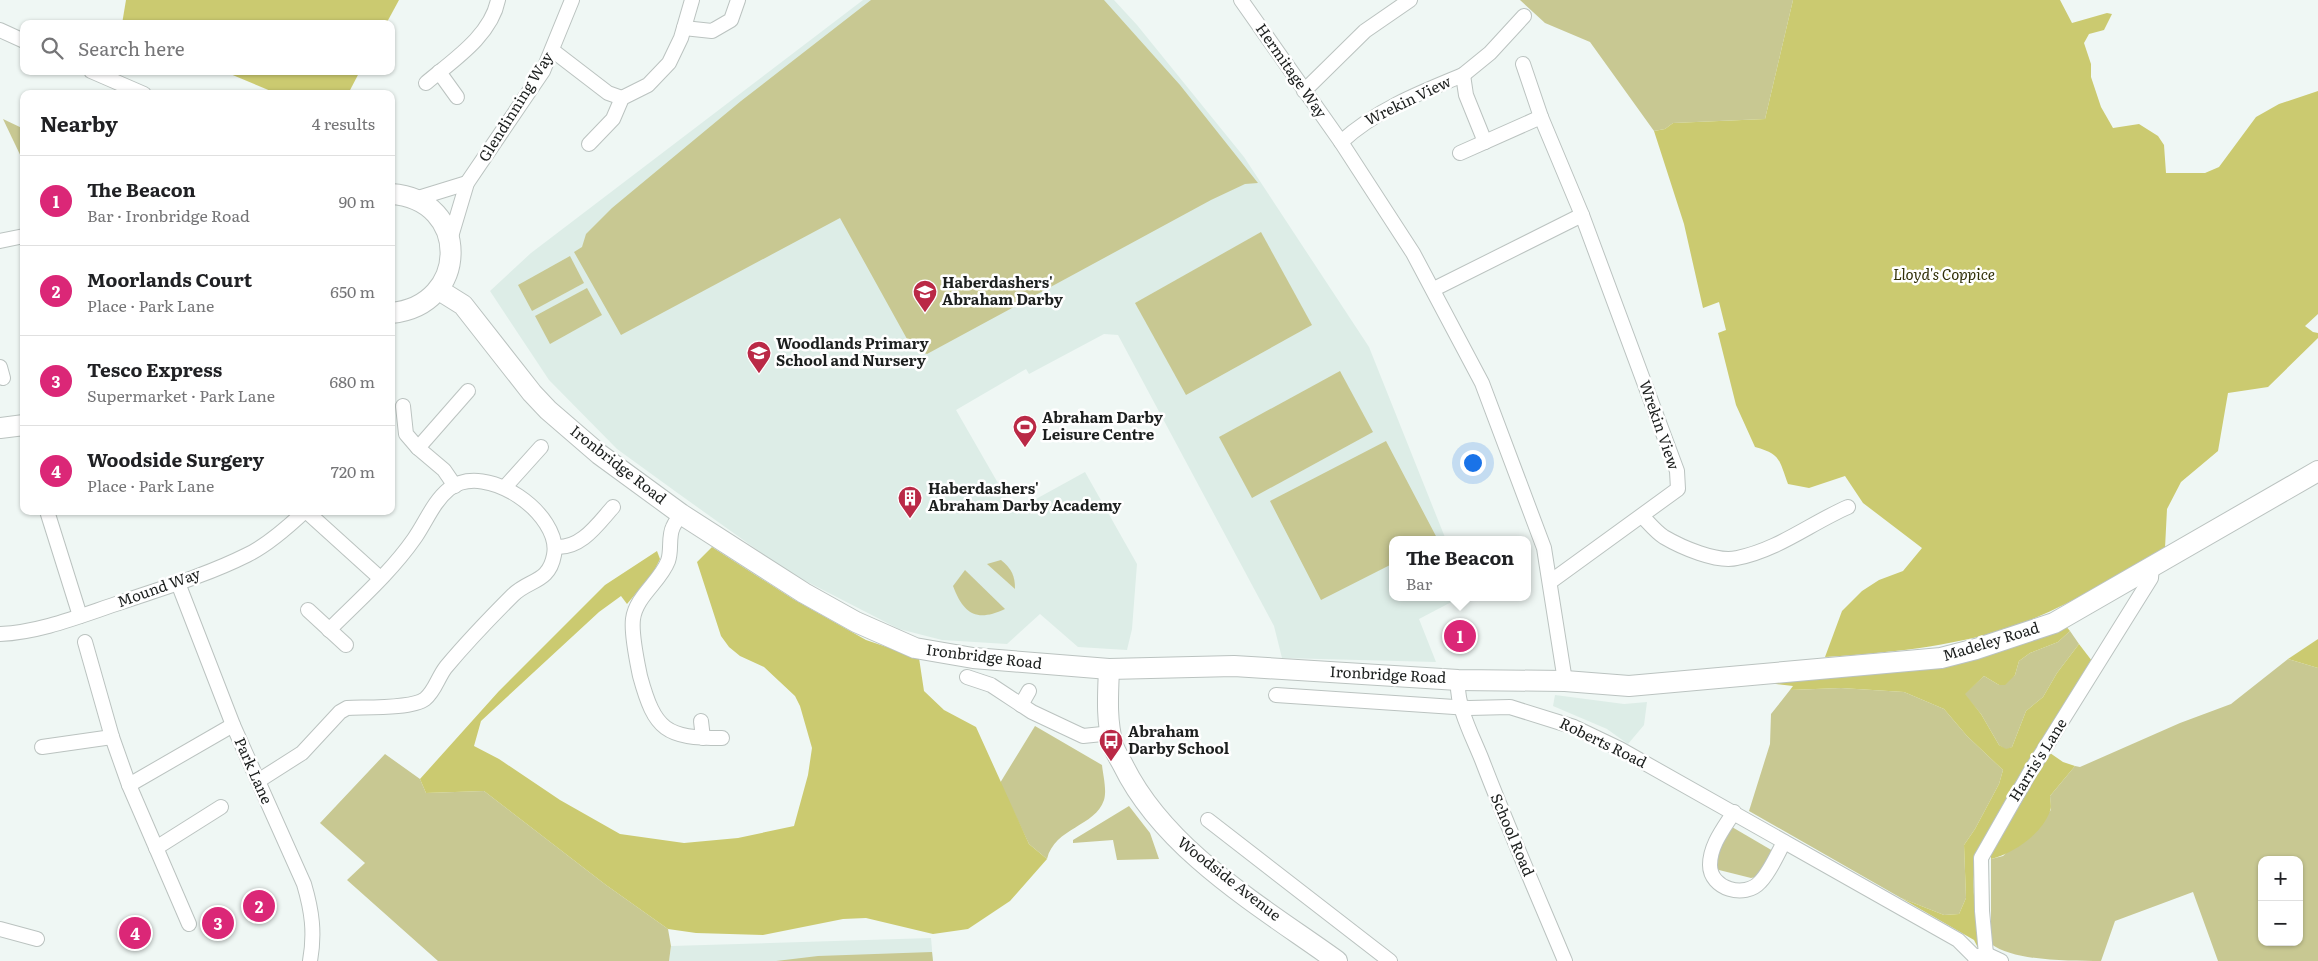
<!DOCTYPE html>
<meta charset="utf-8">
<style>
body{margin:0;font-family:Literata,serif;background:#f6f6f6;color:#202124}
.controls{position:absolute;right:15px;bottom:15px;display:grid;overflow:hidden;border-radius:10px;box-shadow:0 1px 4px #0004}
.controls button{width:45px;height:45px;display:grid;place-items:center;padding:0;border:0;border-bottom:1px solid #e0e0e0;background:#fff;color:#202124;font:25px sans-serif}
.you{position:absolute;left:1472px;top:462px;width:18px;height:18px;margin:-12px;border:4px solid #fff;border-radius:50%;background:#1a73e8;box-shadow:0 0 0 8px #1a73e833}
.badge{display:grid;place-items:center;width:32px;height:32px;border-radius:50%;background:#db2777;color:#fff;font-size:16px;font-weight:700}
.pin{position:absolute;translate:-50% -50%;border:2px solid #fff;box-shadow:0 1px 5px #0006}
.popup{position:absolute;left:1389px;top:536px;width:142px;height:65px;box-sizing:border-box;display:grid;place-content:center;border-radius:10px;background:#fff;filter:drop-shadow(0 1px 4px #0005);font-size:16px;white-space:nowrap;color:#757577}
.popup b{font-size:19px;color:#202124}
.popup::after{content:'';position:absolute;left:50%;top:100%;margin-left:-10px;border:10px solid transparent;border-top-color:#fff}
.list{margin:0;padding:0;list-style:none}
h2{display:flex;justify-content:space-between;align-items:center;height:65px;margin:0;padding:0 20px;font-size:21px}
h2 small{font-size:16px;font-weight:400;color:#757577}
.list li{display:grid;grid-template-columns:32px 1fr auto;gap:15px;align-items:center;box-sizing:border-box;height:90px;padding:0 20px;border-top:1px solid #e0e0e0}
.list b{display:block;font-size:19px;white-space:nowrap}
.list p{margin:0;font-size:16px;white-space:nowrap;color:#757577}
.list em{font-size:16px;font-style:normal;color:#757577}
.icon{flex:none;width:28px;height:28px;fill:none;stroke:currentColor;stroke-width:2;stroke-linecap:round;stroke-linejoin:round}
.map{position:relative;flex:none;width:2318px;height:961px;overflow:hidden}
.search{position:absolute;background:#fff;box-shadow:0 1px 4px #0004;left:20px;top:20px;width:375px;height:55px;display:flex;align-items:center;gap:12px;box-sizing:border-box;padding:0 18px;border-radius:10px;color:#757577;font-size:19px}
.panel{position:absolute;background:#fff;box-shadow:0 1px 4px #0004;left:20px;top:90px;width:375px;height:425px;border-radius:10px}
.map>svg:first-child{display:block}
.built{fill:#ddede7}
.green{fill:#c8c892;fill-rule:evenodd}
.forest{fill:#cbca70}
.lines{fill:none;stroke-linecap:round;stroke-linejoin:round}
.street-casing{stroke:#bbc3c0;stroke-width:16}
.secondary-casing{stroke:#bbc3c0;stroke-width:22}
.street{stroke:#fff;stroke-width:14}
.secondary{stroke:#fff;stroke-width:20}
.labels{text-anchor:middle;stroke-width:5;stroke-linejoin:round;paint-order:stroke}
.street-label{font-size:15px;fill:#1c1f1e;stroke:#fff}
.park-label{font-size:15px;font-style:italic;fill:#302f07;stroke:#fff}
.poi-label{font-size:15px;font-weight:bold;fill:#1c1f1e;stroke:#fff;text-anchor:start}
</style>
<div class="map">
<svg width="2318" height="961" viewBox="0 0 2318 961">
<rect width="100%" height="100%" fill="#eff7f4"/>
<!-- built -->
<g class="built">
<polygon points="863,0 1114,0 1137,25 1244,157 1369,347 1446,540 1392,540 1392,597 1461,597 1419,619 1436,662 1282,658 1274,626 1118,335 1104,334 1029,374 1026,369 956,410 1014,511 1085,472 1137,564 1132,629 1127,650 1078,647 1040,614 1007,644 942,640 899,629 788,572 679,494 617,449 549,380 490,291 531,253"/>
<polygon points="1555,695 1624,704 1647,702 1644,725 1628,744 1607,729 1553,706"/>
<polygon points="931,938 933,961 669,961 671,946"/>
</g>
<!-- green -->
<g class="green">
<polygon points="871,0 1104,0 1180,85 1258,183 1245,184 1211,200 927,354 912,348 840,218 621,335 574,252 582,247 586,234 612,208 741,101"/>
<polygon points="1520,0 1793,0 1765,119 1673,123 1665,129 1654,131 1590,42 1545,23"/>
<polygon points="3,119 24,129 24,163"/>
<polygon points="1261,232 1312,325 1186,395 1135,303"/>
<polygon points="570,256 584,283 532,311 518,285"/>
<polygon points="587,288 602,315 550,344 535,316"/>
<polygon points="1340,371 1373,432 1252,498 1219,437"/>
<polygon points="1386,441 1438,540 1392,540 1392,564 1321,600 1270,501"/>
<path d="M1001,560C1012,569 1015,576 1015,589L987,564Z"/>
<path d="M965,570L1005,609C977,622 964,615 953,586Z"/>
<polygon points="2070,631 2079,644 2057,673 2043,697 2026,711 2012,747 2006,750 1999,745 1981,714 1964,694 1984,676 1999,685 2015,675 2019,661 2030,653 2058,642"/>
<path d="M2288,659L2318,668V961H2218L2193,892L2115,921L2101,961C2068,961 2014,961 1991,944V859L2003,856L2051,810L2050,796L2075,766L2080,767L2180,723L2231,704ZM2262,860H2299V942H2262Z"/>
<polygon points="1841,688 1904,692 1944,709 1967,736 2003,770 1999,784 1975,829 1964,845 1966,898 1959,914 1944,915 1901,898 1749,811 1770,744 1771,714 1790,690"/>
<path d="M1035,726L1102,765C1103,775 1107,790 1104,800C1095,827 1055,827 1047,859L1029,844L1000,783Z"/>
<polygon points="385,754 420,779 426,793 484,791 606,885 668,929 671,946 669,961 438,961 347,880 365,863 320,823"/>
<polygon points="1129,806 1150,833 1159,859 1117,860 1113,840 1073,843 1073,840"/>
<polygon points="1732,827 1773,851 1756,877 1751,878 1715,869 1717,852"/>
<polygon points="932,952 933,961 776,961 818,956"/>
</g>
<!-- forest -->
<g class="forest">
<polygon points="126,0 399,0 386,24 122,24"/>
<path d="M1793,0H2060L2072,23L2107,13L2112,14L2104,30L2089,34L2084,43L2091,64V77L2101,107L2113,128L2139,124L2158,136L2164,145L2166,173H2205L2219,167L2256,117L2279,104L2318,91V314L2305,326L2313,332L2318,333V338L2268,387L2228,393L2218,451L2181,482L2167,509L2165,548C2115,577 2064,609 2009,628C1950,647 1887,653 1825,657L1842,611L1862,591L1879,580L1903,571L1922,548L1863,503L1845,476L1809,488L1788,484C1779,460 1781,454 1755,447L1736,405L1718,333L1726,330L1719,302L1703,308L1684,224L1654,131L1665,129L1673,123L1765,119Z"/>
<polygon points="223,71 360,71 348,94 278,94"/>
<polygon points="712,547 793,599 866,640 919,658 924,691 944,710 976,727 1029,844 1047,859 1010,901 968,929 933,934 866,918 843,919 763,935 696,933 668,929 606,885 484,791 426,793 420,779 499,691 605,585 657,551 660,559 653,573 627,604 621,596 599,612 481,721 474,746 499,759 560,800 620,834 684,843 738,838 794,826 808,775 812,748 800,706 795,696 764,667 740,656 729,647 721,636 697,562"/>
<path d="M2064,624L2070,631L2058,642L2030,653L2019,661L2015,675L2005,685H1999L1984,676L1965,694L1981,714L1999,745L2006,749L2012,747L2026,711L2043,697L2057,673L2079,644L2092,661L1980,847C1967,882 1978,913 1978,948L1974,940L1901,898L1944,915L1959,914L1966,898L1964,845L1975,829L1999,784L2003,770L1967,736L1944,709L1904,692L1841,688L1790,690L1793,686L1768,683L1808,677Z"/>
<polygon points="2318,638 2318,668 2288,659 2318,639"/>
<path d="M2050,753L2063,762L2075,766L2050,796C2050,800 2052,807 2050,811C2042,834 2013,854 1991,859V850Z"/>
</g>
<g class="lines">
<defs>
<g id="street">
<polyline points="1241,0 1341,142 1413,253 1482,383 1544,548 1565,681"/>
<polyline points="684,28 712,31 731,20 738,0"/>
<polyline points="0,30 24,41"/>
<polyline points="552,50 608,93 622,98"/>
<polyline points="1523,64 1541,117 1582,215 1677,471 1678,489 1550,582"/>
<polyline points="91,71 144,94"/>
<polyline points="439,72 457,97"/>
<polyline points="1463,75 1490,53 1524,16"/>
<path d="M426,83C452,61 491,36 498,0"/>
<polyline points="1304,91 1365,31 1410,0"/>
<path d="M1341,142C1376,110 1419,93 1463,75L1466,95L1485,142"/>
<polyline points="589,144 613,119 622,98 648,85 669,63 681,38 692,0"/>
<polyline points="1460,153 1541,117"/>
<polyline points="415,199 467,183"/>
<polyline points="450,240 467,183 543,71 572,0"/>
<polyline points="0,241 24,236"/>
<polyline points="1434,289 1582,215"/>
<polyline points="0,367 3,378"/>
<polyline points="403,406 406,434 418,448 444,470 455,486"/>
<polyline points="418,448 468,391"/>
<polyline points="505,487 541,447"/>
<polyline points="47,511 80,616"/>
<polyline points="306,511 380,578"/>
<path d="M681,514C679,518 675,522 673,527C668,537 672,550 668,561C660,582 636,596 633,619C631,634 637,661 640,676C655,731 666,738 722,738"/>
<path d="M1642,516C1649,523 1656,532 1664,537C1681,547 1717,563 1737,558C1778,550 1811,523 1848,507"/>
<path d="M555,547C581,549 597,525 613,507"/>
<path d="M178,583L233,725L304,884C312,911 315,933 310,961"/>
<polyline points="308,610 346,645"/>
<path d="M0,634C42,632 82,615 122,602C163,588 207,575 247,555C268,545 288,527 305,511"/>
<polyline points="85,642 112,737 129,785 189,924"/>
<polyline points="967,677 991,685 1032,712 1083,736 1112,733"/>
<path d="M1458,680C1456,706 1472,735 1482,760C1508,828 1537,894 1565,961"/>
<polyline points="1276,695 1469,708 1510,707 1574,727 1620,749 1958,940 1975,957"/>
<polyline points="1021,705 1029,691"/>
<polyline points="701,721 703,738"/>
<polyline points="42,747 112,737"/>
<path d="M258,781L302,753L340,712L347,708C365,707 412,709 425,699C435,691 438,677 446,667C467,642 490,618 513,595C529,579 549,583 554,555C562,515 486,460 449,489C433,502 426,522 414,539C391,572 358,601 329,630"/>
<polyline points="129,785 233,725"/>
<path d="M1734,812C1724,828 1710,845 1710,865C1710,889 1745,899 1760,882C1770,872 1777,855 1784,842"/>
<polyline points="1208,820 1390,961"/>
<polyline points="156,848 221,807"/>
<polyline points="0,929 37,939"/>
<polyline points="1986,954 2001,961"/>
<polyline points="1976,961 1975,957 1986,954 1982,911 1981,858 2030,772 2151,578 2152,566"/>
</g>
<g id="secondary">
<path d="M391,194C471,199 470,306 391,313"/>
<polyline points="439,290 463,305 532,393 548,410 599,454 681,514 804,593 856,622 915,648 973,658 1109,669 1234,666 1458,680 1565,681 1629,686 1941,658 1976,649 2054,623 2318,471"/>
<polyline points="0,428 24,425"/>
<path d="M1109,669C1108,694 1106,720 1113,745C1115,752 1120,759 1123,765C1165,851 1262,907 1337,961"/>
</g>
</defs>
<!-- street casing -->
<use href="#street" class="street-casing"/>
<!-- secondary casing -->
<use href="#secondary" class="secondary-casing"/>
<!-- street -->
<use href="#street" class="street"/>
<!-- secondary -->
<use href="#secondary" class="secondary"/>
</g>
<!-- icons -->
<defs>
<symbol id="school-pin" viewBox="-11 -11 22 30"><path d="M0 17L-7.5 6A9.5 9.5 0 1 1 7.5 6Z" fill="#ba2946" stroke="#fff"/><path d="M0-5L7-2L0 1L-7-2ZM-4 1L0 2.5L4 1V4Q0 6-4 4Z" fill="#fff"/></symbol>
<symbol id="stadium-pin" viewBox="-11 -11 22 30"><path d="M0 17L-7.5 6A9.5 9.5 0 1 1 7.5 6Z" fill="#ba2946" stroke="#fff"/><path d="M0-5a6.5 5 0 1 0 0 10a6.5 5 0 1 0 0-10ZM-3.5-1.8h7v3.6h-7Z" fill="#fff"/></symbol>
<symbol id="building-pin" viewBox="-11 -11 22 30"><path d="M0 17L-7.5 6A9.5 9.5 0 1 1 7.5 6Z" fill="#ba2946" stroke="#fff"/><path d="M-4-6H4V6H1V3H-1V6H-4ZM-2.5-4.3h1.7v1.8h-1.7ZM.8-4.3h1.7v1.8H.8ZM-2.5-1h1.7V.8h-1.7ZM.8-1h1.7V.8H.8Z" fill="#fff"/></symbol>
<symbol id="bus-pin" viewBox="-11 -11 22 30"><path d="M0 17L-7.5 6A9.5 9.5 0 1 1 7.5 6Z" fill="#ba2946" stroke="#fff"/><path d="M-5-6H5V4H4V6H2V4H-2V6H-4V4H-5ZM-3.5-4V0h7V-4ZM-3.5 1.2v1.5H-2V1.2ZM2 1.2v1.5H3.5V1.2Z" fill="#fff"/></symbol>
</defs>
<g fill-rule="evenodd">
<use href="#school-pin" x="911" y="278" width="28" height="38"/>
<use href="#school-pin" x="745" y="339" width="28" height="38"/>
<use href="#stadium-pin" x="1011" y="413" width="28" height="38"/>
<use href="#building-pin" x="896" y="484" width="28" height="38"/>
<use href="#bus-pin" x="1097" y="727" width="28" height="38"/>
</g>
<g class="labels">
<!-- street labels -->
<g class="street-label">
<text transform="translate(1291 71) rotate(55)" y="5">Hermitage Way</text>
<text transform="translate(1408 101) rotate(-26)" y="5">Wrekin View</text>
<text transform="translate(516 107) rotate(-58)" y="5">Glendinning Way</text>
<text transform="translate(1659 425) rotate(71)" y="5">Wrekin View</text>
<text transform="translate(618 465) rotate(38)" y="5">Ironbridge Road</text>
<text transform="translate(159 588) rotate(-20)" y="5">Mound Way</text>
<text transform="translate(1991 642) rotate(-17)" y="5">Madeley Road</text>
<text transform="translate(984 657) rotate(7)" y="5">Ironbridge Road</text>
<text transform="translate(1388 675) rotate(3)" y="5">Ironbridge Road</text>
<text transform="translate(1603 743) rotate(26)" y="5">Roberts Road</text>
<text transform="translate(2038 760) rotate(-58)" y="5">Harris's Lane</text>
<text transform="translate(253 771) rotate(66)" y="5">Park Lane</text>
<text transform="translate(1512 835) rotate(67)" y="5">School Road</text>
<text transform="translate(1229 879) rotate(38)" y="5">Woodside Avenue</text>
</g>
<!-- park labels -->
<g class="park-label">
<text x="1944" y="280">Lloyd's Coppice</text>
</g>
<!-- poi labels -->
<g class="poi-label">
<text x="942" y="288">Haberdashers'<tspan x="942" dy="17">Abraham Darby</tspan></text>
<text x="776" y="349">Woodlands Primary<tspan x="776" dy="17">School and Nursery</tspan></text>
<text x="1042" y="423">Abraham Darby<tspan x="1042" dy="17">Leisure Centre</tspan></text>
<text x="928" y="494">Haberdashers'<tspan x="928" dy="17">Abraham Darby Academy</tspan></text>
<text x="1128" y="737">Abraham<tspan x="1128" dy="17">Darby School</tspan></text>
</g>
</g>
</svg>
<div class="controls">
<button>+</button>
<button>−</button>
</div>
<div class="you"></div>
<div class="pin badge" style="left:1460px;top:636px">1</div>
<div class="popup"><b>The Beacon</b>Bar</div>
<div class="pin badge" style="left:259px;top:906px">2</div>
<div class="pin badge" style="left:218px;top:923px">3</div>
<div class="pin badge" style="left:135px;top:933px">4</div>
<div class="search"><svg class="icon" aria-label="search" viewBox="0 0 24 24"><circle cx="10" cy="10" r="6"/><path d="M15 15l6 6"/></svg>Search here</div>
<section class="panel">
<h2>Nearby<small>4 results</small></h2>
<ul class="list">
<li><span class="badge">1</span><div><b>The Beacon</b><p>Bar · Ironbridge Road</p></div><em>90 m</em></li>
<li><span class="badge">2</span><div><b>Moorlands Court</b><p>Place · Park Lane</p></div><em>650 m</em></li>
<li><span class="badge">3</span><div><b>Tesco Express</b><p>Supermarket · Park Lane</p></div><em>680 m</em></li>
<li><span class="badge">4</span><div><b>Woodside Surgery</b><p>Place · Park Lane</p></div><em>720 m</em></li>
</ul>
</section>
</div>
